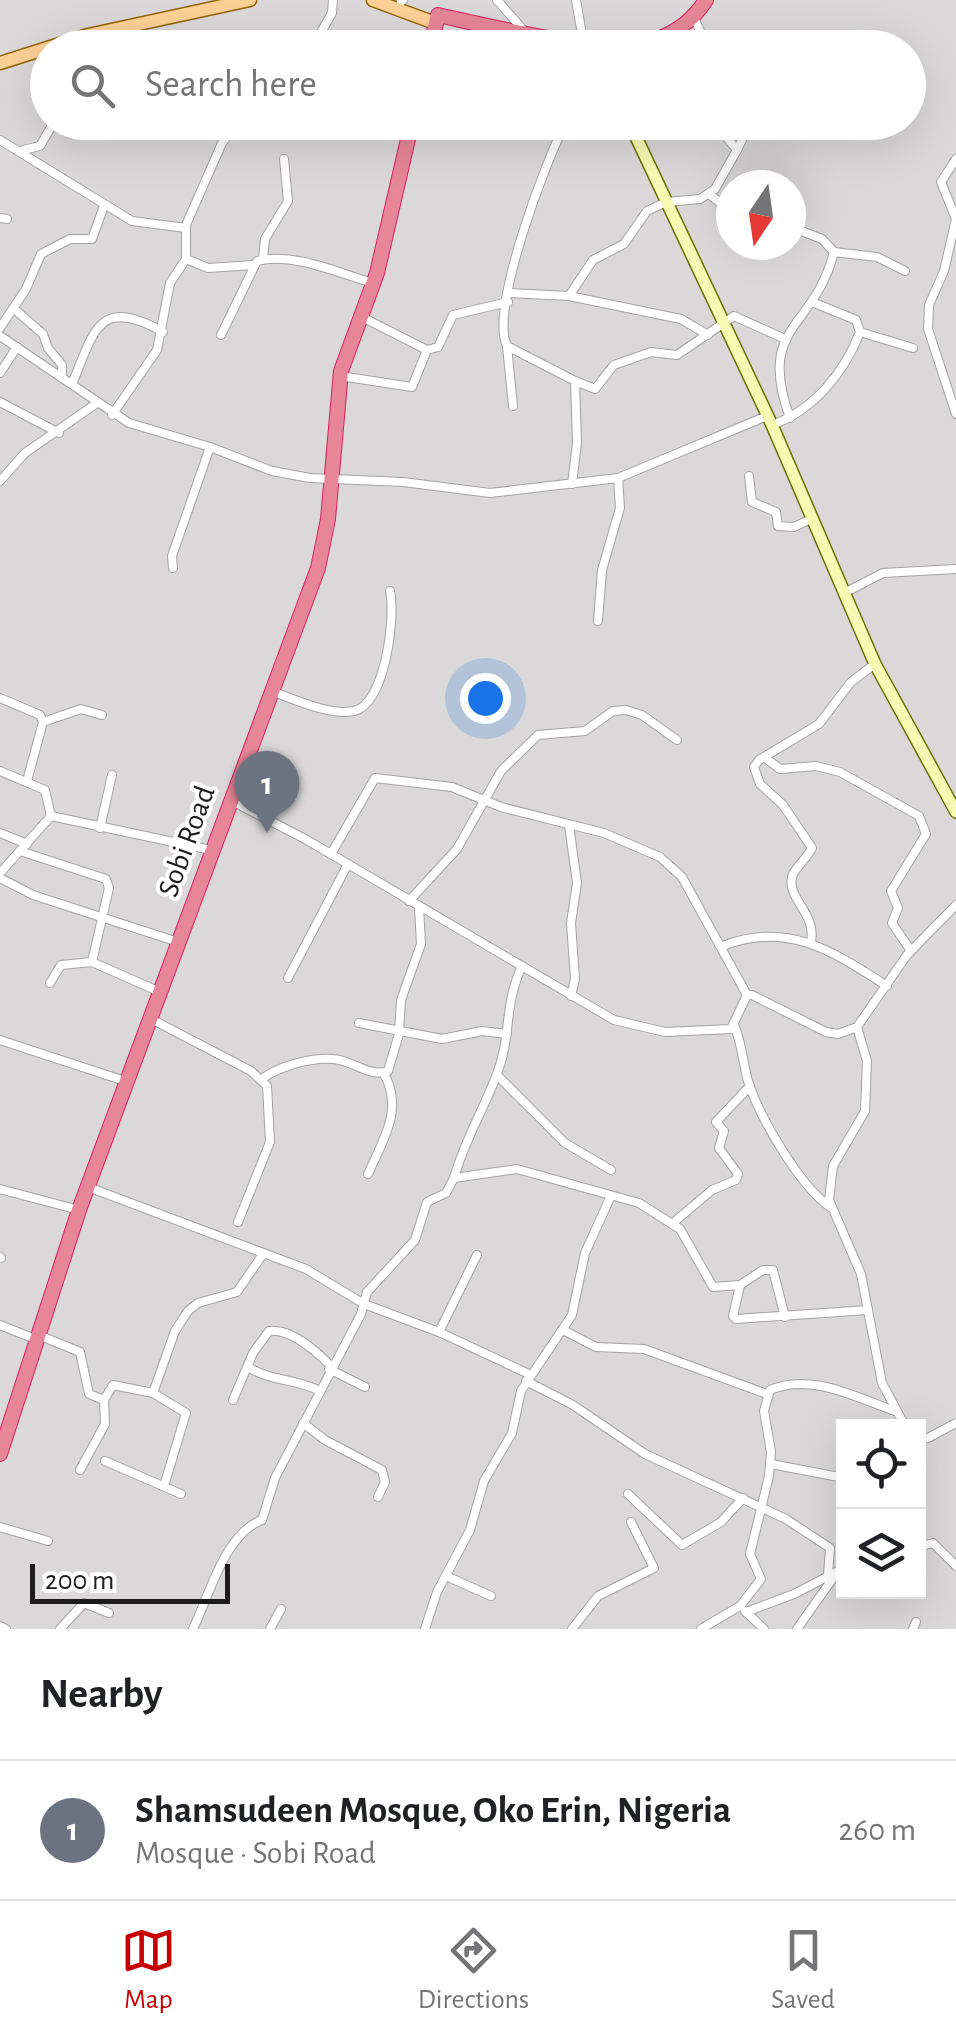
<!DOCTYPE html>
<meta charset="utf-8">
<style>
body{margin:0;font-family:"Alegreya Sans",sans-serif;background:#f6f6f6;color:#202124}
.controls{position:absolute;right:30px;bottom:30px;display:grid;overflow:hidden;border-radius:0px;box-shadow:0 10px 40px #0002}
.controls button{width:90px;height:90px;display:grid;place-items:center;padding:0;border:0;border-bottom:2px solid #e0e0e0;background:#fff;color:#202124;font:50px sans-serif}
.compass{position:absolute;left:716px;top:170px;width:90px;height:90px;border-radius:50%;background:#fff;box-shadow:0 10px 40px #0002;rotate:193deg}
.scale{position:absolute;left:30px;bottom:25px;width:200px;box-sizing:border-box;padding-left:10px;border:5px solid #1c1c1c;border-top:0;font-size:28px;line-height:35px;white-space:nowrap;color:#1c1c1c;-webkit-text-stroke:8px #fff;paint-order:stroke}
.you{position:absolute;left:485px;top:698px;width:35px;height:35px;margin:-25px;border:8px solid #fff;border-radius:50%;background:#1a73e8;box-shadow:0 0 0 15px #1a73e833}
.badge{display:grid;place-items:center;width:65px;height:65px;border-radius:50%;background:#c70001;color:#fff;font-size:32px;font-weight:700}
.pin{position:absolute;translate:-50% -82px;filter:drop-shadow(0 2px 5px #0008)}
.pin::after{content:'';position:absolute;top:52px;width:35px;height:30px;background:inherit;clip-path:polygon(0 0,100% 0,50% 100%)}
.list{margin:0;padding:0;list-style:none}
h2{display:flex;justify-content:space-between;align-items:center;height:130px;margin:0;padding:0 40px;font-size:42px}
h2 small{font-size:32px;font-weight:400;color:#757577}
.list li{display:grid;grid-template-columns:65px 1fr auto;gap:30px;align-items:center;box-sizing:border-box;height:140px;padding:0 40px;border-top:2px solid #e0e0e0}
.list b{display:block;font-size:38px;white-space:nowrap}
.list p{margin:0;font-size:32px;white-space:nowrap;color:#757577}
.list em{font-size:32px;font-style:normal;color:#757577}
.icon{flex:none;width:55px;height:55px;fill:none;stroke:currentColor;stroke-width:2;stroke-linecap:round;stroke-linejoin:round}
.map{position:relative;flex:none;width:956px;height:1629px;overflow:hidden}
.search{position:absolute;background:#fff;box-shadow:0 10px 40px #0002;left:30px;right:30px;top:30px;height:110px;display:flex;align-items:center;gap:25px;box-sizing:border-box;padding:0 35px;border-radius:55px;color:#757577;font-size:38px}
.sheet{height:270px;background:#fff}
nav{display:flex;justify-content:space-around;align-items:center;box-sizing:border-box;height:140px;border-top:2px solid #e0e0e0;background:#fff;font-size:28px;color:#757577}
nav a{display:grid;justify-items:center;gap:5px}
nav .on{color:#c70001}
.map>svg:first-child{display:block}
.residential{fill:#dad8d8;fill-rule:evenodd}
.lines{fill:none;stroke-linecap:round;stroke-linejoin:round}
.street-casing{stroke:#a3a3a3;stroke-width:10}
.secondary-casing{stroke:#677203;stroke-width:14}
.primary-casing{stroke:#936200;stroke-width:15}
.highway-casing{stroke:#d92160;stroke-width:16}
.street{stroke:#fff;stroke-width:8}
.secondary{stroke:#f7fab2;stroke-width:11}
.primary{stroke:#fdd096;stroke-width:12}
.highway{stroke:#e78698;stroke-width:14}
.labels{text-anchor:middle;stroke-width:8;stroke-linejoin:round;paint-order:stroke}
.street-label{font-size:30px;fill:#1c1c1c;stroke:#fff}
</style>
<div class="map">
<svg width="956" height="1629" viewBox="0 0 956 1629">
<rect width="100%" height="100%" fill="#ede9e1"/>
<!-- residential -->
<path class="residential" d="M0,0H956V1629H0ZM48,48H908V122H48ZM731,185H791V245H731ZM844,1426H918V1592H844Z"/>
<g class="lines">
<defs>
<g id="street">
<polyline points="497,0 525,32"/>
<polyline points="576,0 583,40"/>
<polyline points="401,2 403,0"/>
<polyline points="696,22 703,38 717,48"/>
<polyline points="312,48 332,13 333,0"/>
<polyline points="354,122 398,122"/>
<path d="M566,122C546,160 489,310 507,346L575,381L577,443L572,484"/>
<polyline points="0,140 132,221 186,228"/>
<polyline points="23,150 40,146 54,122"/>
<polyline points="737,150 751,122"/>
<polyline points="956,159 941,182 956,219 944,271 929,305 928,329 956,414"/>
<polyline points="709,194 731,211"/>
<polyline points="0,218 7,219"/>
<polyline points="834,252 877,257 905,271"/>
<polyline points="186,259 208,268 253,265"/>
<polyline points="263,259 265,239 288,201 284,159"/>
<polyline points="509,293 569,296 593,260 624,244 647,211 666,202 700,199 715,189 737,150 714,122"/>
<polyline points="569,296 681,319 708,335"/>
<polyline points="13,308 43,334 48,348 62,365 62,377"/>
<polyline points="360,316 427,350"/>
<polyline points="0,328 26,289 41,254 70,239 92,239 104,206"/>
<polyline points="860,332 913,348"/>
<path d="M221,335L257,261C295,252 337,273 373,283"/>
<polyline points="0,336 129,423 210,447 272,471 310,478 403,482 490,493 618,478 767,416"/>
<polyline points="507,346 513,406"/>
<polyline points="0,373 17,347"/>
<polyline points="340,376 412,387 427,350 438,347 453,315 508,302"/>
<polyline points="575,381 595,389 614,365 651,352 677,355 734,316 785,339"/>
<path d="M72,384C94,332 98,295 163,332"/>
<polyline points="0,402 59,433"/>
<polyline points="112,415 157,350 170,283 186,259 186,225 222,143 238,122"/>
<path d="M790,418C756,324 814,331 834,252L822,239L791,227"/>
<path d="M772,425C814,410 844,373 860,332L856,320L812,302"/>
<polyline points="749,476 752,502 776,512 778,526 794,527 813,518"/>
<polyline points="0,481 25,453 97,403"/>
<polyline points="173,568 172,556 210,447"/>
<polyline points="844,593 883,573 956,569"/>
<polyline points="598,621 602,570 620,508 618,478"/>
<path d="M271,691C294,699 329,716 354,711C385,704 396,618 390,591"/>
<polyline points="0,698 40,715 43,722 27,781"/>
<polyline points="43,722 81,709 102,715"/>
<polyline points="764,757 780,769 816,766 840,772 919,816 926,834 891,891 898,908 892,923 911,951"/>
<polyline points="0,771 45,790 51,816 0,873"/>
<polyline points="230,800 307,840 614,1020 665,1032 731,1029 747,995 752,995 826,1032 838,1034 857,1027 907,955 956,905"/>
<polyline points="51,816 211,850"/>
<polyline points="569,825 577,883 571,923 575,979 571,996"/>
<polyline points="100,828 112,775"/>
<polyline points="0,833 27,844"/>
<polyline points="23,852 106,879 109,888 92,962"/>
<polyline points="331,854 375,778 452,787 501,807 604,833 660,857 682,877 747,995"/>
<polyline points="0,878 33,895 178,942"/>
<polyline points="409,901 457,849 501,771 538,735 585,731 613,711 626,710 642,715 677,740"/>
<path d="M811,941C817,913 784,897 793,874C798,865 807,858 812,848L783,805L760,784L754,767L759,760L819,724L851,682L875,664"/>
<path d="M723,946C787,920 834,952 887,986"/>
<polyline points="288,978 348,864"/>
<polyline points="50,983 61,965 92,962 160,992"/>
<polyline points="151,1019 251,1071 267,1086 270,1142 238,1222"/>
<polyline points="359,1023 442,1039 482,1031 507,1034"/>
<path d="M735,1027C742,1045 743,1063 748,1081C760,1118 799,1185 830,1207"/>
<polyline points="857,1027 867,1061 865,1111 833,1166 829,1200 861,1274 882,1383 905,1426"/>
<polyline points="0,1040 128,1082"/>
<polyline points="497,1075 565,1143 611,1170"/>
<path d="M262,1079C279,1066 312,1057 333,1059C352,1060 370,1078 388,1071L399,1034L401,1000L421,944L419,907"/>
<path d="M368,1174C383,1140 404,1109 384,1074"/>
<polyline points="454,1178 517,1169 639,1203 680,1229 713,1287 740,1285 763,1270 773,1270 785,1317"/>
<polyline points="88,1187 306,1269 364,1304 439,1332 531,1375"/>
<polyline points="0,1189 79,1210"/>
<polyline points="673,1223 712,1190 736,1180 738,1174 719,1148 724,1131 716,1122 750,1086"/>
<polyline points="0,1257 1,1258"/>
<polyline points="740,1285 733,1316 736,1319 868,1310"/>
<polyline points="0,1325 35,1339"/>
<polyline points="563,1330 596,1347 644,1349 767,1394"/>
<polyline points="439,1332 477,1255"/>
<polyline points="36,1334 80,1352 89,1394 104,1400 105,1424 80,1470"/>
<path d="M248,1367C272,1382 295,1378 320,1391"/>
<polyline points="329,1369 365,1387"/>
<polyline points="526,1381 573,1405 645,1454 786,1519 830,1548 828,1575"/>
<polyline points="104,1400 113,1385 153,1393"/>
<path d="M233,1400L253,1353L269,1331C291,1328 316,1351 331,1366"/>
<polyline points="303,1423 325,1440 382,1470 385,1482 378,1497"/>
<polyline points="918,1439 928,1438 956,1423"/>
<polyline points="105,1461 181,1494"/>
<polyline points="771,1464 844,1478"/>
<polyline points="164,1486 186,1413 153,1393 175,1331 188,1311 198,1303 237,1292 263,1254"/>
<polyline points="628,1494 682,1545 721,1522 743,1498"/>
<polyline points="0,1527 48,1541"/>
<polyline points="918,1547 933,1543 956,1566"/>
<polyline points="446,1576 491,1596"/>
<polyline points="745,1611 764,1629"/>
<polyline points="746,1612 794,1594 844,1568"/>
<polyline points="0,1626 6,1629"/>
<polyline points="60,1629 84,1603 109,1613"/>
<path d="M193,1629C209,1596 225,1533 262,1520L275,1478L361,1314L367,1292L415,1240L427,1202L446,1193L454,1178C464,1141 484,1109 497,1074C512,1035 503,1007 522,966"/>
<polyline points="270,1629 281,1609"/>
<polyline points="425,1629 437,1592 470,1530 484,1481 512,1433 521,1391 572,1315 585,1253 610,1198"/>
<polyline points="572,1629 598,1596 654,1568 631,1522"/>
<path d="M701,1629L740,1606L761,1579L750,1554L769,1476L771,1452L764,1411L770,1390C811,1372 857,1398 895,1411"/>
<polyline points="797,1629 838,1571"/>
<polyline points="913,1629 916,1622"/>
</g>
<polyline id="secondary" points="629,122 772,425 875,664 956,812"/>
<g id="primary">
<polyline points="373,0 435,23"/>
<polyline points="0,63 88,35 250,0"/>
</g>
<g id="highway">
<path d="M430,48L438,15C488,26 596,53 644,43C670,37 692,22 706,0"/>
<polyline points="0,1454 79,1210 318,568 328,519 341,371 377,273 412,122"/>
</g>
</defs>
<!-- street casing -->
<use href="#street" class="street-casing"/>
<!-- secondary casing -->
<use href="#secondary" class="secondary-casing"/>
<!-- primary casing -->
<use href="#primary" class="primary-casing"/>
<!-- highway casing -->
<use href="#highway" class="highway-casing"/>
<!-- street -->
<use href="#street" class="street"/>
<!-- secondary -->
<use href="#secondary" class="secondary"/>
<!-- primary -->
<use href="#primary" class="primary"/>
<!-- highway -->
<use href="#highway" class="highway"/>
</g>
<g class="labels">
<!-- street labels -->
<g class="street-label">
<text transform="translate(186 841) rotate(-70)" y="10">Sobi Road</text>
</g>
</g>
</svg>
<div class="controls">
<button><svg class="icon" aria-label="locate" viewBox="0 0 24 24"><circle cx="12" cy="12" r="6"/><path d="M12 2v4M12 18v4M2 12h4M18 12h4"/></svg></button>
<button><svg class="icon" aria-label="layers" viewBox="0 0 24 24"><path d="M12 4l9 5-9 5-9-5zM3 14l9 5 9-5"/></svg></button>
</div>
<svg class="compass" viewBox="-18 -18 36 36"><path d="M0-13l5 13h-10z" fill="#e53935"/><path d="M0 13l5-13h-10z" fill="#757577"/></svg>
<div class="scale">200 m</div>
<div class="you"></div>
<div class="pin badge" style="left:267px;top:833px;background:#6b7280">1</div>
<div class="search"><svg class="icon" aria-label="search" viewBox="0 0 24 24"><circle cx="10" cy="10" r="6"/><path d="M15 15l6 6"/></svg>Search here</div>
</div>
<section class="sheet">
<h2>Nearby<small></small></h2>
<ul class="list">
<li><span class="badge" style="background:#6b7280">1</span><div><b>Shamsudeen Mosque, Oko Erin, Nigeria</b><p>Mosque · Sobi Road</p></div><em>260 m</em></li>
</ul>
</section>
<nav>
<a class="on"><svg class="icon" aria-label="map" viewBox="0 0 24 24"><path d="M3 6l6-2 6 2 6-2v14l-6 2-6-2-6 2zM9 4v14M15 6v14"/></svg>Map</a>
<a><svg class="icon" aria-label="directions" viewBox="0 0 24 24"><path d="M12 3l9 9-9 9-9-9zM9 14v-3h6M13 9l2 2-2 2"/></svg>Directions</a>
<a><svg class="icon" aria-label="saved" viewBox="0 0 24 24"><path d="M7 4h10v16l-5-4-5 4z"/></svg>Saved</a>
</nav>
